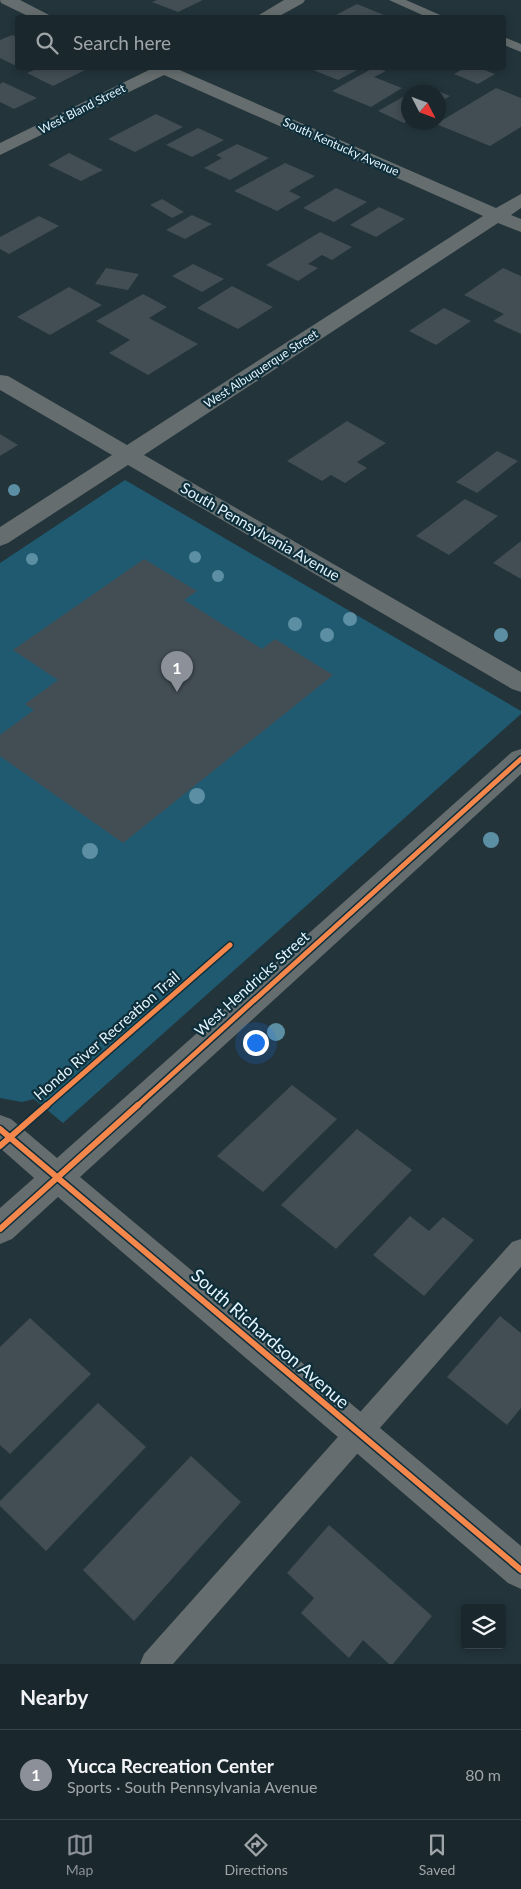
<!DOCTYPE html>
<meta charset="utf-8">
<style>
body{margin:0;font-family:Lato,sans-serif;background:#232f34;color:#f1f3f6}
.controls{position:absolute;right:15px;bottom:15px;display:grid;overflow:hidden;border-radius:5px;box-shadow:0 2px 8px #0003}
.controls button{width:45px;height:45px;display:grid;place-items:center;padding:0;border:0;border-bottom:1px solid #384448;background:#1a272c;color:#f1f3f6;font:25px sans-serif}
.compass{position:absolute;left:401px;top:85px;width:45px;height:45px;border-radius:50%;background:#1a272c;box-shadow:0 2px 8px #0003;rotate:132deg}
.you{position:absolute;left:255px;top:1042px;width:18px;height:18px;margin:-12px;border:4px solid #fff;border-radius:50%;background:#1a73e8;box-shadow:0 0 0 8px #1a73e833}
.badge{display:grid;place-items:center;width:32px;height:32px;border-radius:50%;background:#8c9099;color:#fff;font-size:16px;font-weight:700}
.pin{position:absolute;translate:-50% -41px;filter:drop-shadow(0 1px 2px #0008)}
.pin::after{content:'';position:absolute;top:26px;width:18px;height:15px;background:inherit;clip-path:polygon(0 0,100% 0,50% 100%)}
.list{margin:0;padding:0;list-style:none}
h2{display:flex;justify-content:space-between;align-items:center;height:65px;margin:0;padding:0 20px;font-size:21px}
h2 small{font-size:16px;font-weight:400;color:#9fa5a9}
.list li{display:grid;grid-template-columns:32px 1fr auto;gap:15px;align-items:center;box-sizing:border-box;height:90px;padding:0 20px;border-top:1px solid #384448}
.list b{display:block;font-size:19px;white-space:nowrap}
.list p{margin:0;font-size:16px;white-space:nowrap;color:#9fa5a9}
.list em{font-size:16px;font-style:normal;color:#9fa5a9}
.icon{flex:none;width:28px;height:28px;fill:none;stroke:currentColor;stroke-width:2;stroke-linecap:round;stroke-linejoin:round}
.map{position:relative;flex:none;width:521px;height:1664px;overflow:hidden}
.search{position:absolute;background:#1a272c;box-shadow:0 2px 8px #0003;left:15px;right:15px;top:15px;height:55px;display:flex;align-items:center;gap:12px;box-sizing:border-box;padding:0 18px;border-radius:5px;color:#9fa5a9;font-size:19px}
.sheet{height:155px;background:#1a272c}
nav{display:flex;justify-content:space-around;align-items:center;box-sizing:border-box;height:70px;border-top:1px solid #384448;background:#1a272c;font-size:14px;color:#9fa5a9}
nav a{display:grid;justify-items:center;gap:2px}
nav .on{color:#8c9099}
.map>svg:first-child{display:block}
.green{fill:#205a70}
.building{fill:#424d54}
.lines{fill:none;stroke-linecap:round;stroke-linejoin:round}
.service{fill:#656d6e;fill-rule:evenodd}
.minor{fill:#656d6e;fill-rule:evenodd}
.cycleway-far1-casing{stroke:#0e2e3a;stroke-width:8}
.cycleway-casing{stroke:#0e2e3a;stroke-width:9}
.cycleway-far1{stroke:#f5874c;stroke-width:5}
.cycleway{stroke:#f5874c;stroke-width:6}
.tree{fill:#5d8fa4}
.labels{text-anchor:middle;stroke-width:4.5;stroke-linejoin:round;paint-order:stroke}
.far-street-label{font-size:12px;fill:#e4f5fe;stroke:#0e2e3a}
.street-label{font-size:15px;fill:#e4f5fe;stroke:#0e2e3a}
.near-street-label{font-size:18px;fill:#e4f5fe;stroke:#0e2e3a}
</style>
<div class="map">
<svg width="521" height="1664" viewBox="0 0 521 1664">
<rect width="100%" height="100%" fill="#23343b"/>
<!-- green -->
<polygon class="green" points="125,480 521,711 521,714 63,1123 34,1099 22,1102 0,1098 0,563"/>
<!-- building -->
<g class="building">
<polygon points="157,0 203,0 178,12 152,2"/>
<polygon points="357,4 384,15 379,18 330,18"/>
<polygon points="12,35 18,37 18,67 0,58 0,40"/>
<polygon points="39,68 84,68 87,69 53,86 27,73"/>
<polygon points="308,68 361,68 338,80"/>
<polygon points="373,68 386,71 374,77 402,88 371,107 332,91"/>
<polygon points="465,68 479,68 495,74 478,84 454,74"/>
<polygon points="3,82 37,98 14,109 0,102 0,84"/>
<polygon points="424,85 438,91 450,96 438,103 438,92 411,92"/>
<polygon points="496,88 521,98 521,127 490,146 436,124"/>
<polygon points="408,94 408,120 404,123 378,111"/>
<polygon points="156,114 183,127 135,152 108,139"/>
<polygon points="198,128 224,140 192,157 166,145"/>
<polygon points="237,144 269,158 230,180 204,168 222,158 216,155"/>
<polygon points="69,153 103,170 81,181 48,165"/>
<polygon points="285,163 315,176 289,191 301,197 277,211 234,191"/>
<polygon points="336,188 367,202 334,222 303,208"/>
<polygon points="162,199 184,212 172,218 150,205"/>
<polygon points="379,207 405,219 376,237 350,225"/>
<polygon points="192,215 212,224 185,239 166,230"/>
<polygon points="39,216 59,226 9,254 0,249 0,237"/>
<polygon points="320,232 352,247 332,260 322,255 308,264 318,268 298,281 266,265"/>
<polygon points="193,264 224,279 202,292 172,276"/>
<polygon points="106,268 139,274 128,290 95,284"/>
<polygon points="503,268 521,276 521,334 493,321 504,314 464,295"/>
<polygon points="232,286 273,307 238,329 197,308"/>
<polygon points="69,287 102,305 50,335 17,317"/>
<polygon points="143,294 167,307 149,318 198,344 148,375 109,353 130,340 96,321"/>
<polygon points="444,308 471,321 436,345 409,331"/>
<polygon points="347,421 386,443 357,462 367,468 345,483 331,475 322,481 287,461"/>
<polygon points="0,434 18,445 0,456"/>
<polygon points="497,451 518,461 477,493 456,482"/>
<polygon points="465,499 498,516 449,555 416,536"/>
<polygon points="521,541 521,579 493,563"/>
<polygon points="144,559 197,591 184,600 262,649 275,639 333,675 123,843 0,756 0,735 34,710 25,704 58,680 13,650"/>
<polygon points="292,1085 337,1119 263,1192 217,1156"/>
<polygon points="357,1129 412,1170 336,1249 281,1205"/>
<polygon points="410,1216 429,1231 443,1217 474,1240 424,1296 373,1255"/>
<polygon points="500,1316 521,1333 521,1408 507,1425 447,1377"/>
<polygon points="30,1318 91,1374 10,1454 0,1445 0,1347"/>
<polygon points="98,1403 146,1447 46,1551 0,1506 0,1501"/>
<polygon points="191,1456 241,1502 134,1621 83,1570"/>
<polygon points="329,1525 432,1616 393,1664 389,1664 363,1640 349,1658 301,1613 314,1598 287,1573"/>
</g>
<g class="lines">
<!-- service -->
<g class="service">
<polygon points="389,0 406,0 447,18 429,18"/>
<polygon points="504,37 521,44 521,52 504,45"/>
<polygon points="521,1239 521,1267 173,1664 140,1664 144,1654 512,1242"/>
</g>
<!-- minor -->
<g class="minor">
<polygon points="0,0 20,0 55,18 32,18 1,3"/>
<polygon points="284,0 305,0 303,3 276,18 254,18"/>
<polygon points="153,68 175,68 496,208 521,194 521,208 511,215 521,219 521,232 498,223 144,455 521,672 521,692 512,689 128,465 8,543 0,546 0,527 112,455 0,390 0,375 8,376 127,445 483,216 164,75 0,155 0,143"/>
<polygon points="521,749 521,774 80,1177 521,1546 521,1589 508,1583 58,1197 12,1239 0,1244 0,1208 34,1178 0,1148 0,1115 11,1119 57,1158 512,752"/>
</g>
<defs>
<g id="cycleway-far1">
<polyline points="46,1106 230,945"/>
<polyline points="137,1106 521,759"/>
</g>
<g id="cycleway">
<polyline points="0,1129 521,1570"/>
<polyline points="0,1146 47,1105"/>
<polyline points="0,1229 138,1105"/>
</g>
</defs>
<!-- cycleway-far1 casing -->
<use href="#cycleway-far1" class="cycleway-far1-casing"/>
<!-- cycleway casing -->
<use href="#cycleway" class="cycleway-casing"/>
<!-- cycleway-far1 -->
<use href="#cycleway-far1" class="cycleway-far1"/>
<!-- cycleway -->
<use href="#cycleway" class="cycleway"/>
</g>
<!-- trees -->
<g class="tree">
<circle cx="14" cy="490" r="6"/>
<circle cx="195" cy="557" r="6"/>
<circle cx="32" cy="559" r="6"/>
<circle cx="218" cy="576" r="6"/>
<circle cx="350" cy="619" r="7"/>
<circle cx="295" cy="624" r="7"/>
<circle cx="327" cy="635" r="7"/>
<circle cx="501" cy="635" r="7"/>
<circle cx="197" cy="796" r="8"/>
<circle cx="491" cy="840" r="8"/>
<circle cx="90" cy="851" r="8"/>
<circle cx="276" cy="1032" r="9"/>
</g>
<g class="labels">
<!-- far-street labels -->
<g class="far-street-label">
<text transform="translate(82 109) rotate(-27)" y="4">West Bland Street</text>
<text transform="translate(341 147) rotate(24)" y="4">South Kentucky Avenue</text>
<text transform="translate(261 369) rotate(-33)" y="4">West Albuquerque Street</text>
</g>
<!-- street labels -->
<g class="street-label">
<text transform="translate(260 532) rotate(30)" y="5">South Pennsylvania Avenue</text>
<text transform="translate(252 984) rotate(-42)" y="5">West Hendricks Street</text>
<text transform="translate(107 1036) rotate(-41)" y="5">Hondo River Recreation Trail</text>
</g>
<!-- near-street labels -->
<g class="near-street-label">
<text transform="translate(270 1339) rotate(41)" y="6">South Richardson Avenue</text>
</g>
</g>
</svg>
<div class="controls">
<button><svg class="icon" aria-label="layers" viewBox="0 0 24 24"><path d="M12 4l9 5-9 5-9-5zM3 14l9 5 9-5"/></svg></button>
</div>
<svg class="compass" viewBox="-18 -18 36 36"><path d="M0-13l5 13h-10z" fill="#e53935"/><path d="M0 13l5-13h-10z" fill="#9fa5a9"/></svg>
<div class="you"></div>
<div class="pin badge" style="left:177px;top:692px">1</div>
<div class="search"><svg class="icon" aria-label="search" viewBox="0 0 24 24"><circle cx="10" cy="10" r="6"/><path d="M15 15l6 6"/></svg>Search here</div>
</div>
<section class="sheet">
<h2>Nearby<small></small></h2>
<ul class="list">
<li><span class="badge">1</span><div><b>Yucca Recreation Center</b><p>Sports · South Pennsylvania Avenue</p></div><em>80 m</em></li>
</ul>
</section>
<nav>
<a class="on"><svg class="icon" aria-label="map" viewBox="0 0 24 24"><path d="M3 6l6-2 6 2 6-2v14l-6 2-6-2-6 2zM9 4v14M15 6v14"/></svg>Map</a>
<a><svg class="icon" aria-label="directions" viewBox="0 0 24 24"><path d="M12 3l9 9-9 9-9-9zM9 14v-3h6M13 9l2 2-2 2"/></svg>Directions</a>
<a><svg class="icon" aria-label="saved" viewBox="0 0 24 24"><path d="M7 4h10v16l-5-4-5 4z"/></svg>Saved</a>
</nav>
